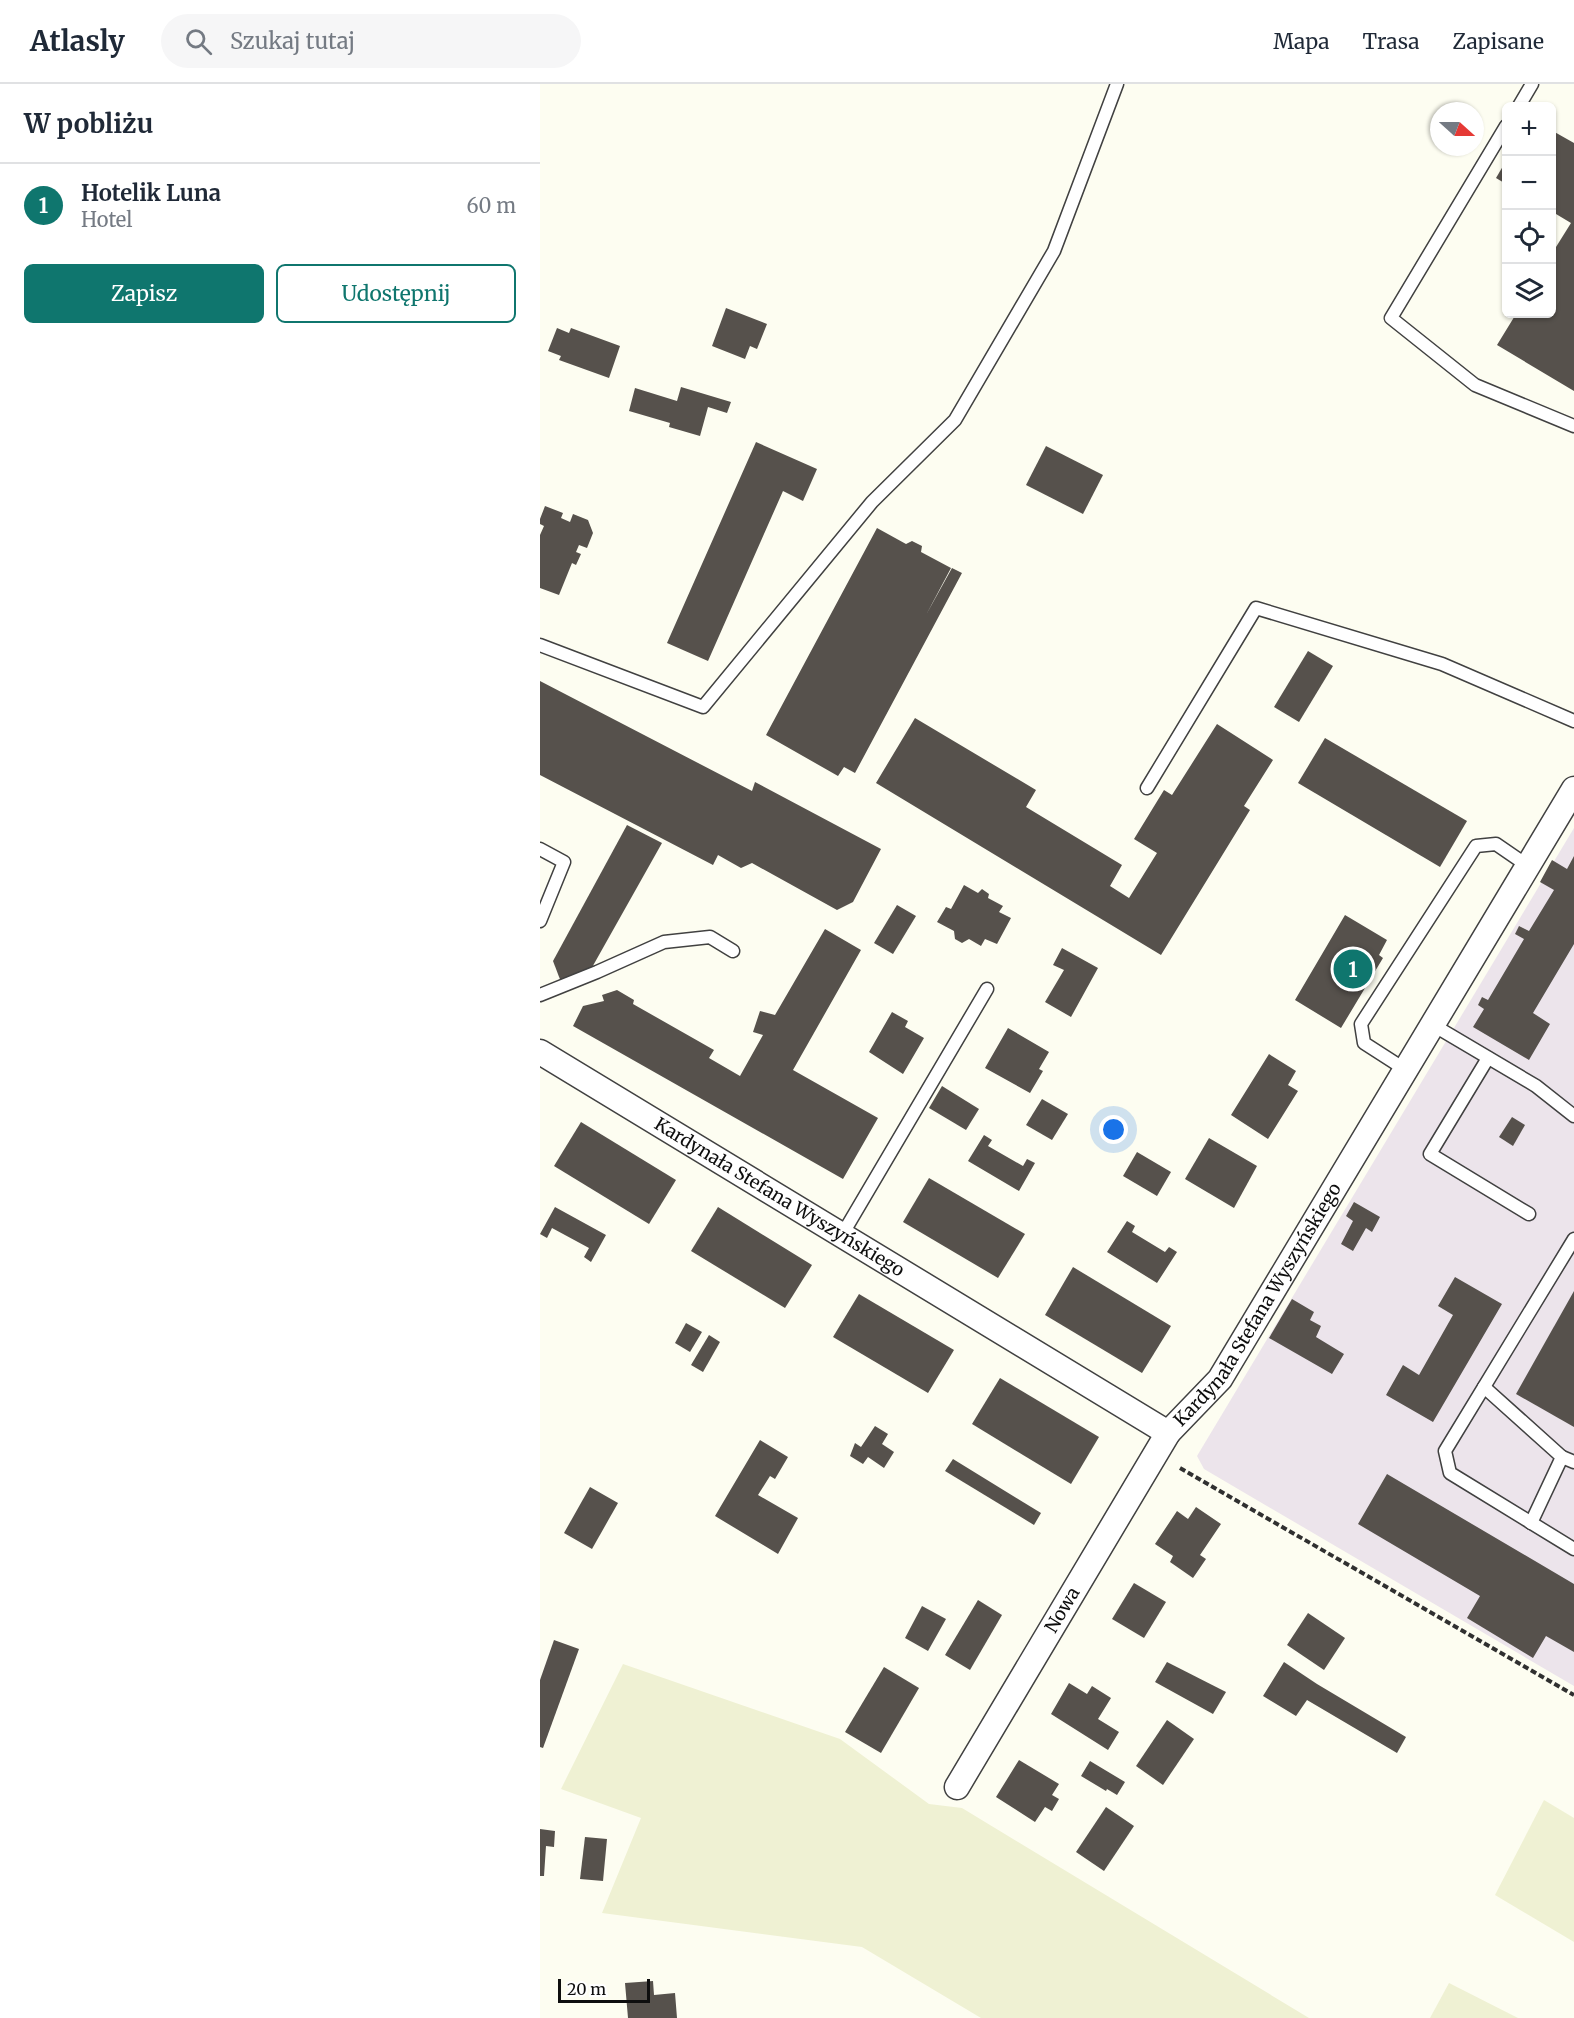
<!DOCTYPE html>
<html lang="pl">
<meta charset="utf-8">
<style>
body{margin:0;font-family:Merriweather,serif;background:#f6f6f7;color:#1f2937}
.controls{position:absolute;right:18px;top:18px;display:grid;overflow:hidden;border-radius:9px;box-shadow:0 2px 4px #0004}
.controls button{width:54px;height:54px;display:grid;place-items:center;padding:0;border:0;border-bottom:2px solid #e0e1e3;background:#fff;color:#1f2937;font:30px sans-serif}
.compass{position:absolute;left:890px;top:18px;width:54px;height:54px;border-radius:50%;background:#fff;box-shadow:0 2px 4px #0004;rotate:111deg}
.scale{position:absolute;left:18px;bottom:15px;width:92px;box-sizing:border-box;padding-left:6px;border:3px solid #0e0e0e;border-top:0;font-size:16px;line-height:21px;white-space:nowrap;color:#0e0e0e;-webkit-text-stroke:4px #fff;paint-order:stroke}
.you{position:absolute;left:574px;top:1046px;width:21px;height:21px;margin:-15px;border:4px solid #fff;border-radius:50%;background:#1a73e8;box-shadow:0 0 0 9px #1a73e833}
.badge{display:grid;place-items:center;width:39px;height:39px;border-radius:50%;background:#0f766e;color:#fff;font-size:20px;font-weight:700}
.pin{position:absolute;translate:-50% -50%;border:3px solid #fff;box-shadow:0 2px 6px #0006}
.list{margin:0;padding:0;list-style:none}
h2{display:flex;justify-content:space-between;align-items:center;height:78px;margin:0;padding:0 24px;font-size:26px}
h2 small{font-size:20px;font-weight:400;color:#747a83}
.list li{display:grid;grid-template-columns:39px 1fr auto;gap:18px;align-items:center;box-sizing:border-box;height:84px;padding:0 24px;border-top:2px solid #e0e1e3}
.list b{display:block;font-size:22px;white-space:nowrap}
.list p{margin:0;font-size:20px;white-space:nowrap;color:#747a83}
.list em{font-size:20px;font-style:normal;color:#747a83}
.actions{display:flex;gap:12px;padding:18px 24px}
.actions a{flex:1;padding:14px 0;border:2px solid #0f766e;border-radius:9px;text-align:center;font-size:21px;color:#0f766e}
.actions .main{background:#0f766e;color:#fff}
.icon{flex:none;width:33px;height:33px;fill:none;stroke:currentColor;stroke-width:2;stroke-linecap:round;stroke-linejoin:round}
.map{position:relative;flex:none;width:1034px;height:1934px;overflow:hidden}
header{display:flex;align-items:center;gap:36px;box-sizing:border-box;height:84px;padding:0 30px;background:#fff;border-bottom:2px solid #e0e1e3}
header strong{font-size:28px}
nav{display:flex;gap:33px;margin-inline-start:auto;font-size:21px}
.search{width:420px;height:54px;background:#f6f6f7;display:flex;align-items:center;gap:15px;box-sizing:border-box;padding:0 21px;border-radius:33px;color:#747a83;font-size:22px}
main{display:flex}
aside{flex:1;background:#fff}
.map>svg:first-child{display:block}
.industrial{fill:#ece4eb}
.farmland{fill:#eff1d3}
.building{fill:#56514c}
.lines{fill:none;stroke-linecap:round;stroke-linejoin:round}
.lane-casing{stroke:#414141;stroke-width:15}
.street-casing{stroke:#414141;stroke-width:27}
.path{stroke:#303030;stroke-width:4;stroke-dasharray:6 3;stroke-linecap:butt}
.lane{stroke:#fff;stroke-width:12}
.street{stroke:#fff;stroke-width:24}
.labels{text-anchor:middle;stroke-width:6;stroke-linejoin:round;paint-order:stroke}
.street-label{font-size:18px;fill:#0e0e0e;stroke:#fff}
</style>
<header>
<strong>Atlasly</strong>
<div class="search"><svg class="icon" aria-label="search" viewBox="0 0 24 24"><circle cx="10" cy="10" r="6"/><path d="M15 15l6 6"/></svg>Szukaj tutaj</div>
<nav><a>Mapa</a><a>Trasa</a><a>Zapisane</a></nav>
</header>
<main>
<aside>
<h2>W pobliżu<small></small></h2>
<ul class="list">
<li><span class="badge">1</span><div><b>Hotelik Luna</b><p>Hotel</p></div><em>60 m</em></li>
</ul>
<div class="actions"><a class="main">Zapisz</a><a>Udostępnij</a></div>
</aside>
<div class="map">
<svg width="1034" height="1934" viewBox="0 0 1034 1934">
<rect width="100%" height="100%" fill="#fdfdf1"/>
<!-- industrial -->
<polygon class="industrial" points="1034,744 1034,1602 664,1385 657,1372"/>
<!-- farmland -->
<g class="farmland">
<polygon points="83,1580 300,1655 389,1720 422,1724 769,1934 441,1934 322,1863 62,1829 101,1734 21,1705"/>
<polygon points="1004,1716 1034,1734 1034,1858 955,1811"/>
<polygon points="909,1899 978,1934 890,1934"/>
</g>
<!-- building -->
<g class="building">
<polygon points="1011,46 1034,59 1034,307 957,261 976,230 1011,230 1011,171 1031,139 1011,127"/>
<polygon points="966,77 966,100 956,94"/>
<polygon points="186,224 227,240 217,265 210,262 205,275 172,262"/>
<polygon points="17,244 29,249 31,244 80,262 69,294 19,276 21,272 8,267"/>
<polygon points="141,303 191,318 187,329 168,323 160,352 129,343 130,339 89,327 95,304 137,317"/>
<polygon points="216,358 277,385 263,417 243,407 168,577 127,559"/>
<polygon points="506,362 563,391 543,430 486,401"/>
<polygon points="5,422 23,429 21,434 30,438 33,430 48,436 53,449 47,464 39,461 36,468 41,470 36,481 32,479 19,511 0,504 0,451 4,442 0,440 0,435"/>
<polygon points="337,444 366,460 372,457 382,462 381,468 411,484 386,531 412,484 422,489 315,689 304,683 298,692 226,651"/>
<polygon points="768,567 793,582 759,638 734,623"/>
<polygon points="0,597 212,707 215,698 341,765 313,818 297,826 212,779 201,784 178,771 173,781 0,691"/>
<polygon points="375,634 496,706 486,723 582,781 570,802 589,814 617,769 594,755 624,706 632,711 677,640 733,676 704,722 710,726 621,871 336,699"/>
<polygon points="785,654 927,737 900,783 758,699"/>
<polygon points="87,741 122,759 50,887 21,898 13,877"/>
<polygon points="1034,772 1034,860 993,929 1010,940 989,976 933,943 944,925 938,921 942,913 948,916 984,855 975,850 979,842 989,847 1014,806 1000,798 1012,776 1027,785"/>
<polygon points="424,801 438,809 442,805 449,810 448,814 463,822 459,828 471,834 457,860 445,855 441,862 429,855 422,859 415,855 414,847 397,838 406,823 411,825"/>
<polygon points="357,821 376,832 353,870 334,859"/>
<polygon points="805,831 847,856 839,871 843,874 801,944 755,916"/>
<polygon points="285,845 321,866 253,986 338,1034 303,1095 33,942 43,922 64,917 62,911 77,906 94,916 93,920 174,966 169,974 200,992 223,951 213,948 220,927 235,931"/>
<polygon points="522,864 558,884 531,933 505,918 524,886 513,881"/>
<polygon points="352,928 368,937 365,943 384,954 363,990 329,968"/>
<polygon points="468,944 509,968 499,985 503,987 490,1009 445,984"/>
<polygon points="729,970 756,987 748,1001 758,1007 728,1055 691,1031"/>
<polygon points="402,1002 439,1025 426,1046 389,1024"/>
<polygon points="502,1015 528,1030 512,1056 486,1041"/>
<polygon points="972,1033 985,1041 973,1062 959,1053"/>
<polygon points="41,1038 136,1096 109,1140 14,1082"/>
<polygon points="444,1051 452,1056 448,1062 483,1082 487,1075 495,1079 479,1107 428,1077"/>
<polygon points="669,1054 717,1082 694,1124 645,1095"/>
<polygon points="597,1068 631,1088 617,1112 583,1092"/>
<polygon points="389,1094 485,1150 458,1194 363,1138"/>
<polygon points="814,1118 840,1133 832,1148 826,1144 813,1167 801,1160 813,1137 806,1132"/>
<polygon points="15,1123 66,1151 51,1178 44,1173 49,1164 12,1144 7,1154 0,1150"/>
<polygon points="178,1123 272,1181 245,1224 151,1167"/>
<polygon points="587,1137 595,1142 592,1148 625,1168 629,1163 637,1168 617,1199 567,1168"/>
<polygon points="533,1183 631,1242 602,1289 505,1231"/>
<polygon points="915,1193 962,1220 893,1338 846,1311 863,1281 879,1291 913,1231 898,1222"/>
<polygon points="1034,1207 1034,1343 976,1310"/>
<polygon points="319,1210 414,1266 388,1309 293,1253"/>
<polygon points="752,1215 774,1228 770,1236 781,1242 776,1253 804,1270 792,1290 729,1254"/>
<polygon points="146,1239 162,1248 150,1268 135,1259"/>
<polygon points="169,1251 180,1258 163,1288 151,1281"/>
<polygon points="460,1294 559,1353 531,1400 432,1340"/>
<polygon points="335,1342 348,1350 342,1360 354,1368 344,1384 328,1373 323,1380 310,1372 315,1359 321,1363"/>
<polygon points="220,1356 248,1373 235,1395 230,1392 218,1411 258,1434 238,1470 175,1432"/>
<polygon points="413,1375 501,1429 494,1441 405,1387"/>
<polygon points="847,1390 1034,1500 1034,1568 1006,1552 993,1574 927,1534 940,1512 818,1440"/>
<polygon points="50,1403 78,1419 52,1465 24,1449"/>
<polygon points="656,1423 681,1440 660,1471 666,1475 653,1494 630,1478 633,1472 615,1460 637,1427 648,1435"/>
<polygon points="594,1499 626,1518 604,1554 572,1535"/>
<polygon points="438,1516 462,1531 430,1586 405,1571"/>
<polygon points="382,1522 406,1535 388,1567 365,1554"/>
<polygon points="768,1529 805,1554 784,1586 747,1561"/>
<polygon points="14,1556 39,1565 3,1664 0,1663 0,1596"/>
<polygon points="627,1578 686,1608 673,1630 615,1598"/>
<polygon points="744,1578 777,1600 866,1653 857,1669 767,1616 756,1632 723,1612"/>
<polygon points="344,1583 379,1604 341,1669 305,1648"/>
<polygon points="529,1599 547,1610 552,1602 571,1614 558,1635 579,1648 568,1666 511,1630"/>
<polygon points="627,1636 654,1655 623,1701 596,1682"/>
<polygon points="479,1676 519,1700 512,1711 519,1715 512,1727 505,1723 495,1738 456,1713"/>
<polygon points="550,1677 585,1698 577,1711 567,1705 566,1707 541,1692"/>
<polygon points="566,1723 594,1742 564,1787 536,1768"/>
<polygon points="0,1745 15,1747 14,1763 6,1762 4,1792 0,1792"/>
<polygon points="45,1753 67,1755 63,1797 40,1795"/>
<polygon points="113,1897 114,1911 135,1909 137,1934 88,1934 85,1899"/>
</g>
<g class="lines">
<defs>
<g id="lane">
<polyline points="979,22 992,0"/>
<polyline points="966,42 851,234 935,301 1034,342"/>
<polyline points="0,561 163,623 332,418 415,336 514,167 577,0"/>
<polyline points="607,704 716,524 902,580 1034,637"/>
<polyline points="0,765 24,778 0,837"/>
<polyline points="0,911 57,888 124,858 170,853 193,867"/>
<polyline points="893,941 996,1002 1034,1032"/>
<polyline points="948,974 890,1070 989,1130"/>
<polyline points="866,986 824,959 821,940 936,762 956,760 988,782"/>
<polyline points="302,1151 447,905"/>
<polyline points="1034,1155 905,1367 910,1389 1034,1465"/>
<polyline points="944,1303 1022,1373 991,1439"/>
<polyline points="1022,1373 1034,1378"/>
</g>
<g id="street">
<path id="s1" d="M0,968L628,1349L680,1295L1034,705"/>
<path id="s2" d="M417,1703L628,1349"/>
</g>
</defs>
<!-- lane casing -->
<use href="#lane" class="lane-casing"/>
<!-- street casing -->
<use href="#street" class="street-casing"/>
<!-- path -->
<polyline class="path" points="640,1384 1034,1611"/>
<!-- lane -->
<use href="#lane" class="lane"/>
<!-- street -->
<use href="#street" class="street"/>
</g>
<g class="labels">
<!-- street labels -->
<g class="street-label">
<text dy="6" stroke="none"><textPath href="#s1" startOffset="280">Kardynała Stefana Wyszyńskiego</textPath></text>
<text dy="6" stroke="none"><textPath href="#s1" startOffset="892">Kardynała Stefana Wyszyńskiego</textPath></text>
<text dy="6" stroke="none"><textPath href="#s2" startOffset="206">Nowa</textPath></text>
</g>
</g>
</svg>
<div class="controls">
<button>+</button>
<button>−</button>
<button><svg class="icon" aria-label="locate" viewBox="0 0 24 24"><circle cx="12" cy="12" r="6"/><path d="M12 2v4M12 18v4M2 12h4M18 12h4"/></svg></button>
<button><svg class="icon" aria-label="layers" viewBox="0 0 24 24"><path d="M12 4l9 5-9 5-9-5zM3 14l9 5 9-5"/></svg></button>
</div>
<svg class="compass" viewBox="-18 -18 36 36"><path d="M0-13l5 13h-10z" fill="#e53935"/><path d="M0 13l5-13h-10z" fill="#747a83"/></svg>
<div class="scale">20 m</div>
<div class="you"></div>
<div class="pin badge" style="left:813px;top:885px">1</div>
</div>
</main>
